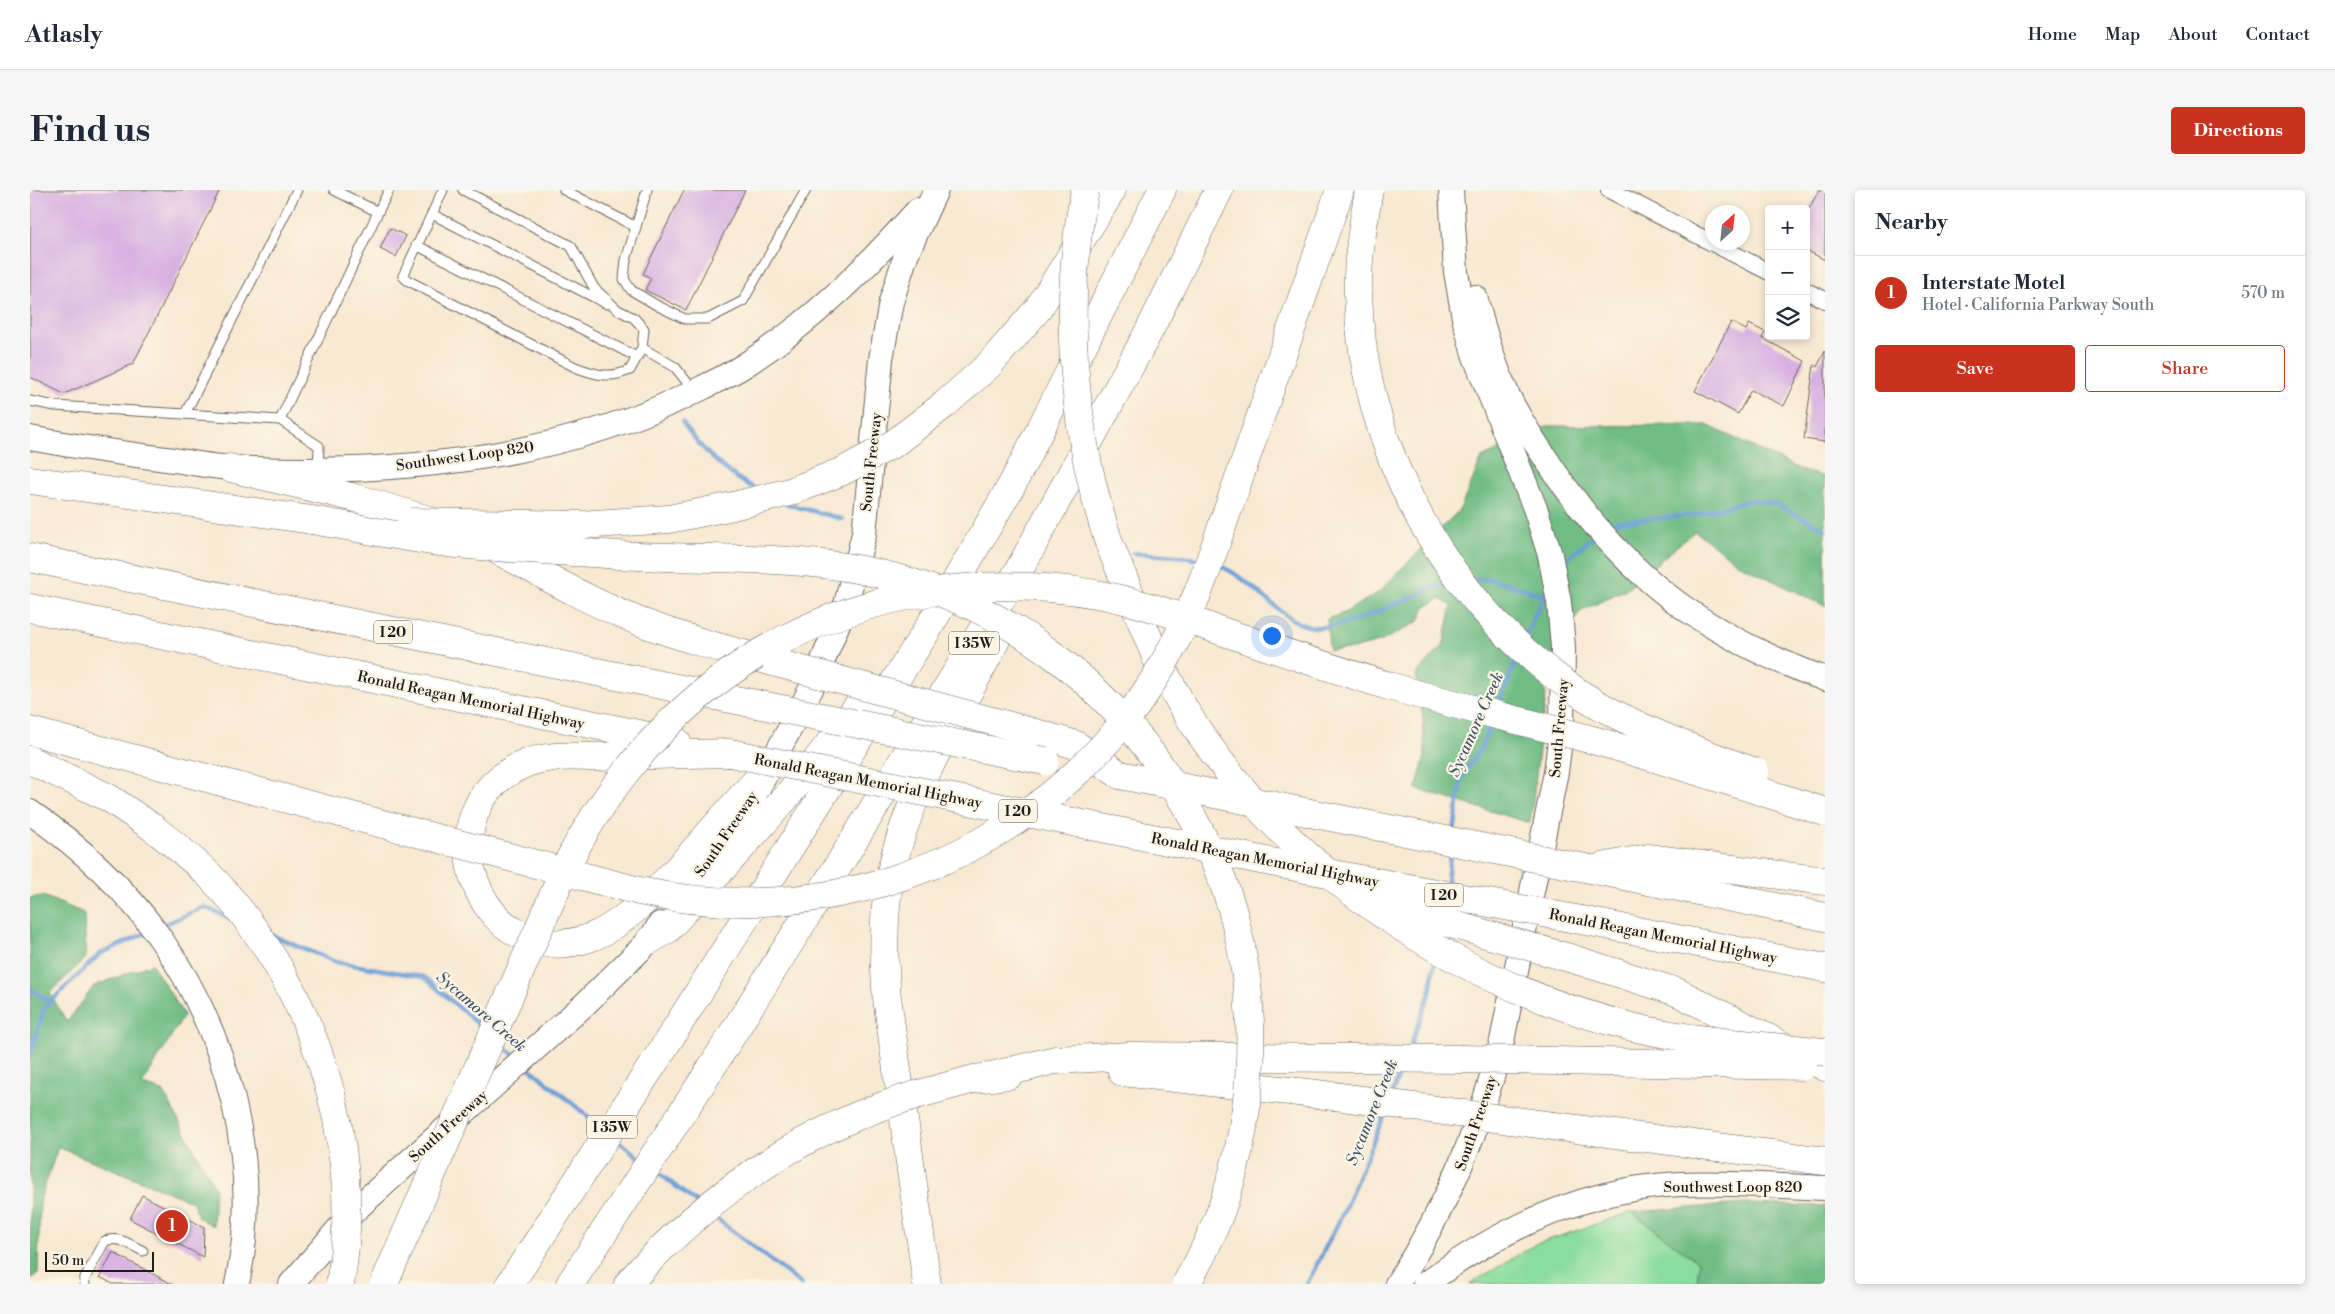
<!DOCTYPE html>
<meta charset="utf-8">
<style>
body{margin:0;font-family:"Libre Bodoni",serif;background:#f6f6f7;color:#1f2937}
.controls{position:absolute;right:15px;top:15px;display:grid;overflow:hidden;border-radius:5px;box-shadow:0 2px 8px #0003}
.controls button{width:45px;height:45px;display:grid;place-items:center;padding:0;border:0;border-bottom:1px solid #e0e1e3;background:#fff;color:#1f2937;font:25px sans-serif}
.compass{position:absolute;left:1675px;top:15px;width:45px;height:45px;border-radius:50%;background:#fff;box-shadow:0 2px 8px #0003;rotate:27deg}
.scale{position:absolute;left:15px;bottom:12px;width:109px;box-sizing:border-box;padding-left:5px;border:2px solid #1c1c1c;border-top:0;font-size:14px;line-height:18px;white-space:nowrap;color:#1c1c1c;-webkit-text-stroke:4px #fcf5e5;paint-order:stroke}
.you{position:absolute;left:1241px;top:445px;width:18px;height:18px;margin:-12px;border:4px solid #fff;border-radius:50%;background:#1a73e8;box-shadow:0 0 0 8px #1a73e833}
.badge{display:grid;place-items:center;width:32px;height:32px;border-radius:50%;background:#c8321e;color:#fff;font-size:16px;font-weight:700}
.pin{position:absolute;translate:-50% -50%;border:2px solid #fff;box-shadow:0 1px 5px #0006}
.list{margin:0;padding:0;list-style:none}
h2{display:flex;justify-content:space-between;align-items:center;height:65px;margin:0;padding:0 20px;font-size:21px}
h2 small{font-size:16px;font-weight:400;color:#747a83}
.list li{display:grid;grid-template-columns:32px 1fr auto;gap:15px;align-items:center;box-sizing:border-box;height:75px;padding:0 20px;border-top:1px solid #e0e1e3}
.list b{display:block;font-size:19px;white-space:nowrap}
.list p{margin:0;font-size:16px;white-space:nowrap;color:#747a83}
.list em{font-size:16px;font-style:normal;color:#747a83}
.actions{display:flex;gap:10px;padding:15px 20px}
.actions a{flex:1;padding:11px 0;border:1px solid #c8321e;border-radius:5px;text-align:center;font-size:18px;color:#c8321e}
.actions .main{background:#c8321e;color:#fff}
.icon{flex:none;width:28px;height:28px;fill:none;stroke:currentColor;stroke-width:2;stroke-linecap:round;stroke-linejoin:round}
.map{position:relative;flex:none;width:1795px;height:1094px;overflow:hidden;border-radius:5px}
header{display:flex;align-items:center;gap:30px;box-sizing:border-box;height:70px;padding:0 25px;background:#fff;border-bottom:1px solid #e0e1e3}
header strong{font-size:24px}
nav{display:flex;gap:28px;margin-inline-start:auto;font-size:18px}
.intro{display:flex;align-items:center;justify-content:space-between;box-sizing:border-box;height:120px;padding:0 30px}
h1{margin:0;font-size:35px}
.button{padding:12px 22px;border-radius:5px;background:#c8321e;color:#fff;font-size:18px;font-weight:700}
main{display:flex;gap:30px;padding:0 30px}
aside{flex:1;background:#fff;border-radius:5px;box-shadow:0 2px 8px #0003}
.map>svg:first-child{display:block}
.green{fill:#8bdd9e;stroke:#547c5d}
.forest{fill:#70bc85;stroke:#466c50}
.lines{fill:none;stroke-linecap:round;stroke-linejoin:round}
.stream{stroke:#6c9fd7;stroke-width:4.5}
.building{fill:#d8b1e2}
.lane-casing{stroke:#69645c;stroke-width:11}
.street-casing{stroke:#69645c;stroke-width:18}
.secondary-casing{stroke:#69645c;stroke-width:26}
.highway-casing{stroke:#69645c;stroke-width:29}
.lane{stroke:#fff;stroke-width:9}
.street{stroke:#fff;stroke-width:16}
.secondary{stroke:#fff;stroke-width:24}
.highway{stroke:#fff;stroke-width:28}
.highway-bridge-casing{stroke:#69645c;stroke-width:29;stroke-linecap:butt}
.highway-bridge{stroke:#fff;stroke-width:28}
.labels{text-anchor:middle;stroke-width:4.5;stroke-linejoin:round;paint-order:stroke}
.shield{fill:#fcf5e5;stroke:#5f5d58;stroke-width:1}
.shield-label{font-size:14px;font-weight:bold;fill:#1c1c1c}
.street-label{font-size:15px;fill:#1c1c1c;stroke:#fcf5e5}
.water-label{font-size:16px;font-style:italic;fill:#405770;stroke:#fcf5e5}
</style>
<header>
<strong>Atlasly</strong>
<nav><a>Home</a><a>Map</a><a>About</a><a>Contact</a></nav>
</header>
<div class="intro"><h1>Find us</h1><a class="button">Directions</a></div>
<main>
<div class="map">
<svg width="1795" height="1094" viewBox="0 0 1795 1094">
<rect width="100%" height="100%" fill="#fcf5e5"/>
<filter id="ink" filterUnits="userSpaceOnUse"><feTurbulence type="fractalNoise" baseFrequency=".02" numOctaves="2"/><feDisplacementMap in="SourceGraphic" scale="10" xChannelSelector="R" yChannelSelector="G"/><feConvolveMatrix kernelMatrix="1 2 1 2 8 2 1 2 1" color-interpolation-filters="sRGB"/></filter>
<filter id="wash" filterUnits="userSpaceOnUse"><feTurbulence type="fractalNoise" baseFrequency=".0096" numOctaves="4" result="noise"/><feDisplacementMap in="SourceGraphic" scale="20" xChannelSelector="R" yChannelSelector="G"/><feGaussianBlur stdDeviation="1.12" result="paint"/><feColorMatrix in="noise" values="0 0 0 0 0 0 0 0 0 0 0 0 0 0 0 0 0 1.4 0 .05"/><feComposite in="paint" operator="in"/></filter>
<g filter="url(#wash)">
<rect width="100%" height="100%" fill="#f8e9d2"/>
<!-- green -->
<polygon class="green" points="1602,1022 1669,1073 1667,1094 1440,1094 1506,1054"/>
<!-- forest -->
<g class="forest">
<polygon points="1677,235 1773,281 1795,287 1795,416 1707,373 1665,341 1598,398 1550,422 1508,486 1516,505 1500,633 1386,599 1395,566 1393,531 1386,484 1413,456 1422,416 1410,409 1395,417 1389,431 1352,451 1323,459 1299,460 1297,429 1314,423 1349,402 1430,319 1452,268 1517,236"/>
<polygon points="13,706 54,723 56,768 20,803 37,832 64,796 122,774 154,825 112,895 133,901 185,998 183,1036 168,1027 163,1012 28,957 10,1010 8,1083 0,1090 0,708"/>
<polygon points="1714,1014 1795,1016 1795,1094 1667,1094 1669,1073 1602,1022"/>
</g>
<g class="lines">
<!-- stream -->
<g class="stream">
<path d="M652,232C671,259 696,284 726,299"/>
<polyline points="757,314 812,329"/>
<polyline points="1577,337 1584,332 1665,325 1721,310 1746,314 1795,339"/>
<polyline points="1103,363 1147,366 1171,370"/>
<path d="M1188,375C1220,388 1240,418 1269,433C1307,452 1379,402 1420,393"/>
<polyline points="1531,379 1539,367 1564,346"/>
<polyline points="1442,390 1461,389 1513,405"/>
<polyline points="1495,447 1518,397"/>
<polyline points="1467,517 1488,466"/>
<polyline points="1424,642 1432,587 1451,558 1461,533"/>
<polyline points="1416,697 1421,660"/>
<polyline points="131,736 174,717 200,728"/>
<polyline points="239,744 306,772 394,787 455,840"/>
<polyline points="0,799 20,812"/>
<polyline points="468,852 485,866"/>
<polyline points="1379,859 1400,803 1405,769"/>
<polyline points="0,867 14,818 70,764 118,742"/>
<polyline points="497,876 572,938"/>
<polyline points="1361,906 1372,878"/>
<polyline points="586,949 611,969"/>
<polyline points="625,980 668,1014"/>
<polyline points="682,1025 771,1094"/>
<polyline points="1277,1094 1313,1023 1355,923"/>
</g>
</g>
<g id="blocks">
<!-- building -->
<g class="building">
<polygon points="0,0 190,0 103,174 34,204 0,187"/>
<polygon points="654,0 715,0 656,120 615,100 621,88 613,84"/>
<polygon points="1789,0 1795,0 1795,70 1776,60 1776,24"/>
<polygon points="360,38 376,46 366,67 350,59"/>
<polygon points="1701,132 1716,140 1719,134 1735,142 1732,148 1775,171 1754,216 1721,200 1708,224 1665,201"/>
<polygon points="1795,161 1795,252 1774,249 1784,175 1787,177"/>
<polygon points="112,1005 174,1037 173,1067 100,1029"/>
<polygon points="83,1062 93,1068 142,1094 83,1094 70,1087"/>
</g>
</g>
</g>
<g filter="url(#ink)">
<use href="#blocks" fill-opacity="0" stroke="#69645c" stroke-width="1"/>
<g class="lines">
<defs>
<g id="lane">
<polyline points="304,0 348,22 359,0"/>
<path d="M413,0L373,86L377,90L545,177C566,185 580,189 600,180L612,158L614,139L604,128L588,120L564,98L541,56L433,0"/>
<polyline points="534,0 606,37"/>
<polyline points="617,0 596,70 594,89 601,100 628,116 655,129 678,129 713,111 776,0"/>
<polyline points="402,24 577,114"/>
<polyline points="386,55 607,167"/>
<polyline points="612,158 645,177 664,201"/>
<polyline points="0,211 25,216 250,230 289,256 288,279"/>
<polyline points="155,224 267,0"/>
<polyline points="250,230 348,22"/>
<path d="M55,1094L54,1090L75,1051C89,1046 101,1055 113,1061"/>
</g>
<g id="street">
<polyline points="1579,0 1739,82"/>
<polyline points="1776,101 1795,110"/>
</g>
<g id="secondary">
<path d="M1445,107C1452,134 1460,161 1470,187C1481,217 1500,245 1518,272C1592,384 1669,443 1795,489"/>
<path d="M0,248C48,257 96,264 144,270C163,273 183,277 202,278C361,286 529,271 672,198C686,191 701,184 715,175C781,133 836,78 888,20"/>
<path d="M0,622C49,656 93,696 128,745C198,843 233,975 207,1094"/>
<polyline points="651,708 718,617 782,497 816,414 834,344 851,169 861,112 876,65 906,0"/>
<polyline points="261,1094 325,1020 555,814 620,750 630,734"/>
<path d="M1367,1094C1417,1016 1449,941 1472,851L1526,582L1532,535L1533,457L1529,412L1520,365L1506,321L1444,164L1434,128L1426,82L1421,0"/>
<path d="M1395,1094C1470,1039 1556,998 1650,994C1698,992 1747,996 1795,998"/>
</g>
<g id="highway">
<polyline points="914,215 958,176 1008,119 1082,0"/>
<polyline points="200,278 326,308 408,333"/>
<polyline points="0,290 282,330"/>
<polyline points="1079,353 1126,467 1153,517"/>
<path d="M458,355C508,382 556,410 608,431C652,448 698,460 743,472"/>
<polyline points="0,368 726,514"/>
<polyline points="1177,379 1310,0"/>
<polyline points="0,418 647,552"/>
<polyline points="0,541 188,591"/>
<polyline points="1002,542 1046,555 1090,585"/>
<path d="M700,563C656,564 612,565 568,567C544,567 521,564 497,573C387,616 447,786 559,748C576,742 591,731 604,720C654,679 691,626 736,581"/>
<polyline points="0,570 79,608 122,637"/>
<polyline points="1572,677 1618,668 1795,691"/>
<polyline points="1560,679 1795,727"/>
<polyline points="1551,730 1795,778"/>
<path d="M620,750L638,739C703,666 772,595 829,514"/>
<polyline points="1543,769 1647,802 1795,877"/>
<polyline points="1092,882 1304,906"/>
<polyline points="961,886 1025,870 1098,866 1430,869"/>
<polyline points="889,904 944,889 979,885"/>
<polyline points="1523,936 1795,971"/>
<polyline points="480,1094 631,862 899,437 983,293 1132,0"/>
<polyline points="540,1094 673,891 818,660 989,380 1119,141 1189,0"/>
<polyline points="598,1094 614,1076"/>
<path d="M897,1094L857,808C853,765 852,721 862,678C881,596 928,525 966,450"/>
</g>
</defs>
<!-- lane casing -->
<use href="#lane" class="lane-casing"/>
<!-- street casing -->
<use href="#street" class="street-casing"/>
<!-- secondary casing -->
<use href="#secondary" class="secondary-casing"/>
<!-- highway casing -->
<use href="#highway" class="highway-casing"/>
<!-- lane -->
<use href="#lane" class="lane"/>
<!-- street -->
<use href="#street" class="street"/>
<!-- secondary -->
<use href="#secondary" class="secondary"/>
<!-- highway -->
<use href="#highway" class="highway"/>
<defs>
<g id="highway-bridge">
<path d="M1055,0C1032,116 1042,241 1079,353"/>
<path d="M1339,0C1333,35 1327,69 1328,104C1332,261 1419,419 1552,505C1604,538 1668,561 1725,582"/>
<path d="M282,330C330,338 379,349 427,354C481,359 536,361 589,365C670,370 753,365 832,380C971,407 1086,495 1156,616C1177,652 1195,690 1205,730C1236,851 1220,986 1156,1094"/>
<polyline points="381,332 550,335 639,329 703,316 760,302 813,281 863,254 914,215"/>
<polyline points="747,473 1002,542"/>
<polyline points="726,514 1015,571"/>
<path d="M1153,517C1249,675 1422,793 1602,837C1665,852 1731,855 1795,862"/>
<polyline points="700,563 1276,679 1551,730"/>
<polyline points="1090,585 1560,679"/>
<path d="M188,591L609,701C786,739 971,679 1088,539C1128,492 1156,436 1177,379"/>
<path d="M122,637C142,653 162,668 180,686C281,791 336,950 310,1094"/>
<polyline points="1355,715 1543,769"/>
<polyline points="1430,869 1773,876"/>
<polyline points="1304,906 1523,936"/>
<path d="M614,1076C690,997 782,935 889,904"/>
<path d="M354,1094L536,676C640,472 837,366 1066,404C1107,411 1148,426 1188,440C1245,459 1303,479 1362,497C1427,516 1493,531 1559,549C1639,571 1717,597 1795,622"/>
</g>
</defs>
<!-- highway-bridge casing -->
<use href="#highway-bridge" class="highway-bridge-casing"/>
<!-- highway-bridge -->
<use href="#highway-bridge" class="highway-bridge"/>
</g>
</g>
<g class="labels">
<!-- shield labels -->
<g class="shield">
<rect x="344" y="430.5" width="38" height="23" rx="4"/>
<rect x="919" y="441.5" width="50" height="23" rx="4"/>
<rect x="969" y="609.5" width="38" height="23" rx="4"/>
<rect x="1395" y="693.5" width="38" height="23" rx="4"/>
<rect x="557" y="925.5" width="50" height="23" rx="4"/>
</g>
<g class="shield-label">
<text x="363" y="447">I 20</text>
<text x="944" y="458">I 35W</text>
<text x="988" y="626">I 20</text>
<text x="1414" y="710">I 20</text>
<text x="582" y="942">I 35W</text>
</g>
<!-- street labels -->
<g class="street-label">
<text transform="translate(435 266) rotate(-8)" y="5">Southwest Loop 820</text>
<text transform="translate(841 272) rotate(-84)" y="5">South Freeway</text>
<text transform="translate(441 510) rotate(12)" y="5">Ronald Reagan Memorial Highway</text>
<text transform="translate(1529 538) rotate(-85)" y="5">South Freeway</text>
<text transform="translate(838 591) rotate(11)" y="5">Ronald Reagan Memorial Highway</text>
<text transform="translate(696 644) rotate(-56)" y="5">South Freeway</text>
<text transform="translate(1235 670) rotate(11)" y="5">Ronald Reagan Memorial Highway</text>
<text transform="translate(1633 746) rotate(11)" y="5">Ronald Reagan Memorial Highway</text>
<text transform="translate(1446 933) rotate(-71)" y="5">South Freeway</text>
<text transform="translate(418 936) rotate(-42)" y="5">South Freeway</text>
<text x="1703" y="1002">Southwest Loop 820</text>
</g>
<!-- water labels -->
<g class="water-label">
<text transform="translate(1445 534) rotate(-66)" y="6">Sycamore Creek</text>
<text transform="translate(452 821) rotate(41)" y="6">Sycamore Creek</text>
<text transform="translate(1341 922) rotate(-68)" y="6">Sycamore Creek</text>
</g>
</g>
</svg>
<div class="controls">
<button>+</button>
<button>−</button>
<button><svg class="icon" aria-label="layers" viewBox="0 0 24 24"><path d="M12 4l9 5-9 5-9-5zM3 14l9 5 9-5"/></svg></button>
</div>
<svg class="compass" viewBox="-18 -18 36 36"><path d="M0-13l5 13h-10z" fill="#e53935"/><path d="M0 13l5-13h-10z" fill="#747a83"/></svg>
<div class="scale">50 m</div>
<div class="you"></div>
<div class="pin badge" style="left:142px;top:1036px">1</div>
</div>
<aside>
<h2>Nearby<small></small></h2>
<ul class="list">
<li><span class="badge">1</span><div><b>Interstate Motel</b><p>Hotel · California Parkway South</p></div><em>570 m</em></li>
</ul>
<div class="actions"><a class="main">Save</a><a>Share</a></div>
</aside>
</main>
